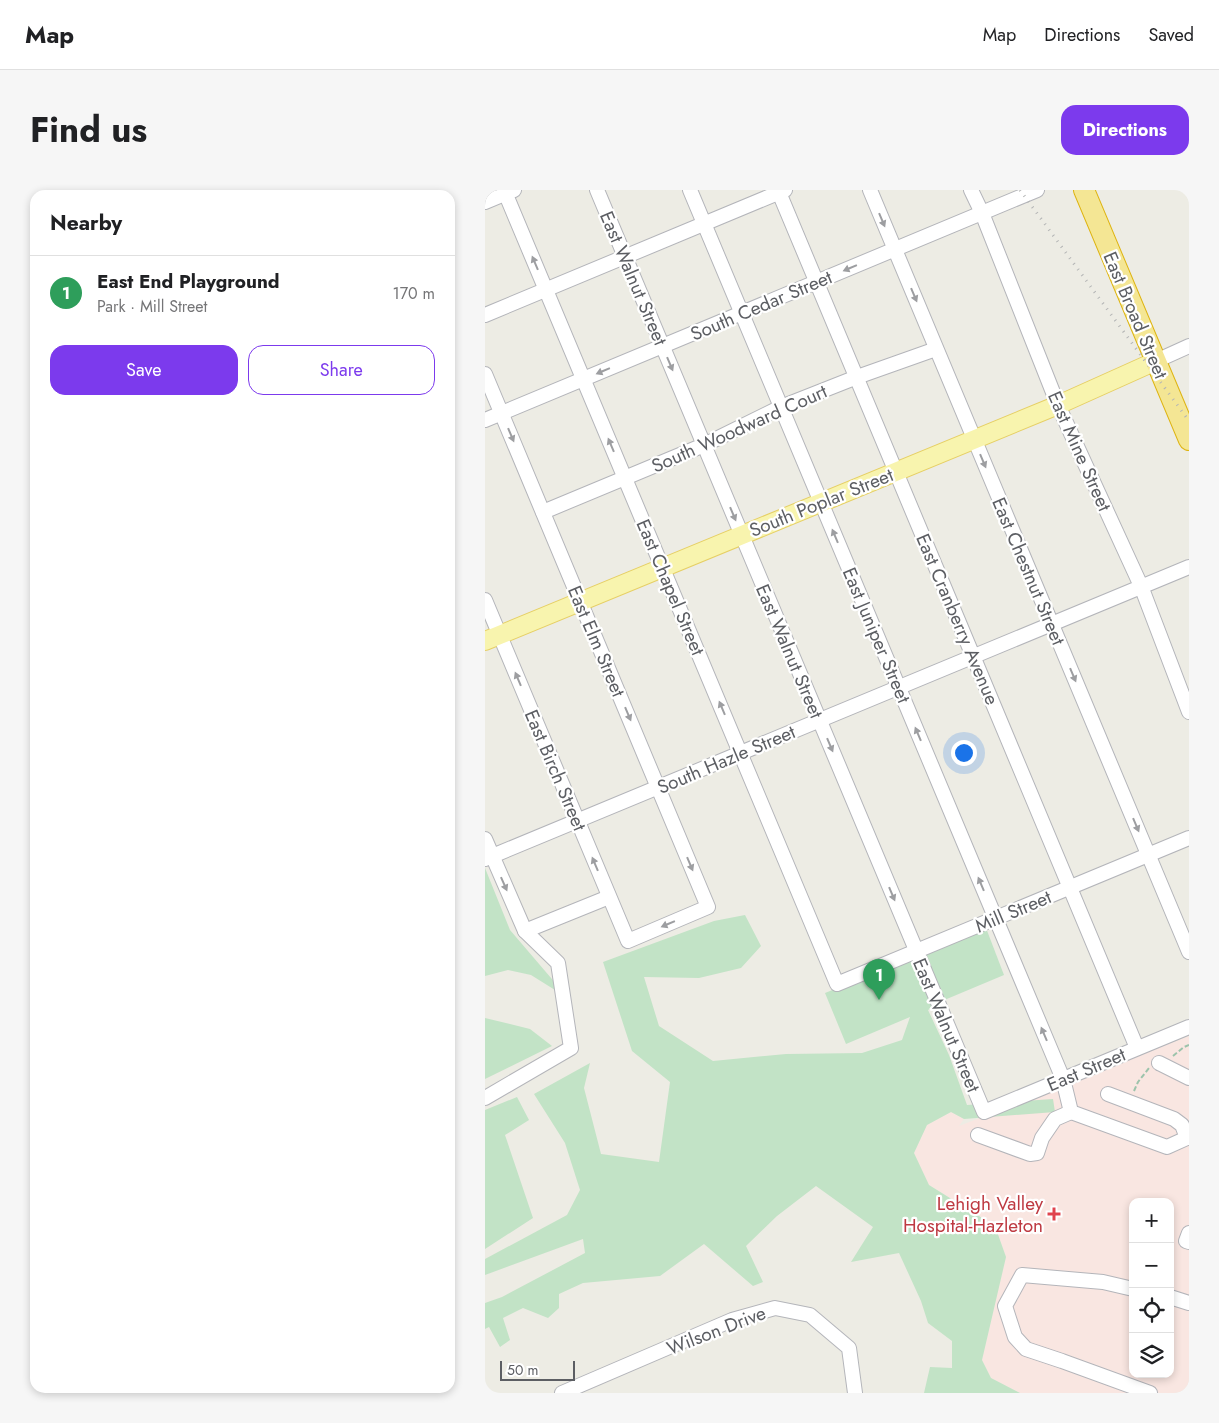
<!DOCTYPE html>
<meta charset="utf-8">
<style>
body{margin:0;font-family:Jost,sans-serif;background:#f6f6f6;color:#202124}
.controls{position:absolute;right:15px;bottom:15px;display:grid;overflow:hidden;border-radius:10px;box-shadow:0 2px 8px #0003}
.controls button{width:45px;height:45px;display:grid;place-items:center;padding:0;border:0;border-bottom:1px solid #e0e0e0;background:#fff;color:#202124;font:25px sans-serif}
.scale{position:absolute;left:15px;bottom:12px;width:75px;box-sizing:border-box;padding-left:5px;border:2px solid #5c5e63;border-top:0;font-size:14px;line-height:18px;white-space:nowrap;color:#5c5e63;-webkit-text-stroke:4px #fff;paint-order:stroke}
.you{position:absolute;left:478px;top:562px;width:18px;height:18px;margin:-12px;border:4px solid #fff;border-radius:50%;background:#1a73e8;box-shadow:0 0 0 8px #1a73e833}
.badge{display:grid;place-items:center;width:32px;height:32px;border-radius:50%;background:#7c3aed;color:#fff;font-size:16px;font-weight:700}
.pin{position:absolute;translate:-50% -41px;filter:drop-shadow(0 1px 2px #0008)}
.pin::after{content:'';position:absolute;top:26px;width:18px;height:15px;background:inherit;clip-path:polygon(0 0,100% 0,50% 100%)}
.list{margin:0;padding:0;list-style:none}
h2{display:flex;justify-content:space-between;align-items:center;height:65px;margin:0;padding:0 20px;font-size:21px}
h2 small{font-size:16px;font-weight:400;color:#757577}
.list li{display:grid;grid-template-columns:32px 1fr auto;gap:15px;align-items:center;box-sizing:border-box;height:75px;padding:0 20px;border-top:1px solid #e0e0e0}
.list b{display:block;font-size:19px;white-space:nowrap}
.list p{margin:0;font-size:16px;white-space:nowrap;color:#757577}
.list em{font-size:16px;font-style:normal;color:#757577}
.actions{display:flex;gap:10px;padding:15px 20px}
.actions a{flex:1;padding:11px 0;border:1px solid #7c3aed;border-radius:15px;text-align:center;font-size:18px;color:#7c3aed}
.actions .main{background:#7c3aed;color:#fff}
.icon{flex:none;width:28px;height:28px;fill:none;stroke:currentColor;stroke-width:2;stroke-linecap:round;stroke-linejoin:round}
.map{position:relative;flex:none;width:704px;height:1203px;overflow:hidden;border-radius:15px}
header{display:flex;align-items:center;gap:30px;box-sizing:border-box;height:70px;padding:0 25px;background:#fff;border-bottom:1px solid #e0e0e0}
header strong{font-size:24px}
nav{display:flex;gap:28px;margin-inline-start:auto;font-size:18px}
.intro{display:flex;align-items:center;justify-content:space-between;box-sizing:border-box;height:120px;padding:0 30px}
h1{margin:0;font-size:35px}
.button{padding:12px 22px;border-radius:15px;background:#7c3aed;color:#fff;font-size:18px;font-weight:700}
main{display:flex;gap:30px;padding:0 30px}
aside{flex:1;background:#fff;border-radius:15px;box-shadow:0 2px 8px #0003}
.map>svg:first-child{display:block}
.medical{fill:#f9e6e1;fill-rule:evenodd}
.green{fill:#c2e3c6}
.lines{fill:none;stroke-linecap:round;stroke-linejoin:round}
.minor-casing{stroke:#b4b5ba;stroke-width:16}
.major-casing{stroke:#e6cf64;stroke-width:20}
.highway-casing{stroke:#deb412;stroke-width:22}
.path{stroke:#9cc3ab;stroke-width:2;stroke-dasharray:5 2.5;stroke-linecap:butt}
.minor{stroke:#fff;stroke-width:14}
.major{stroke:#f8f4ae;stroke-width:18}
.highway{stroke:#f4e694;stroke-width:20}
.rail{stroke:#b4b5b5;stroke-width:3;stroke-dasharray:1 6;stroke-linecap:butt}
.oneway{fill:#9d9ea1}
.health-dot{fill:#e0444e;stroke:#fff;stroke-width:2}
.labels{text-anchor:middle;stroke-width:4.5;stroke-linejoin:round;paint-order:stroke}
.street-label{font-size:19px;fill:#5c5e63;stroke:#fff}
.health-label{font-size:19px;fill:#be3a42;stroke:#fff;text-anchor:end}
</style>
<header>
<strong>Map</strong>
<nav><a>Map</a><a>Directions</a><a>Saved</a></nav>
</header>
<div class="intro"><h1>Find us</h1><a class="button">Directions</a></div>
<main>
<aside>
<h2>Nearby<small></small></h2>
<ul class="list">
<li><span class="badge" style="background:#2e9e5b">1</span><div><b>East End Playground</b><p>Park · Mill Street</p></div><em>170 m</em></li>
</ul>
<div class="actions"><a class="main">Save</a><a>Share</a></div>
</aside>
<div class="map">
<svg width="704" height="1203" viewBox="0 0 704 1203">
<rect width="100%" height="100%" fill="#edece4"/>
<!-- medical -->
<path class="medical" d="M704,846V1203H535L506,1188L497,1170L521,1067L510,1036L444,995L429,963L442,935L466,922L479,929L474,936ZM648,1012H685V1184H648Z"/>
<!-- green -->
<g class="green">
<polygon points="0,678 25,740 72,795 70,800 46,785 23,780 0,786"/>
<polygon points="260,725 276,756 256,778 214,788 159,787 174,836 228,871 301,864 377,863 417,850 425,827 361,854 340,803 427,768 449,817 443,820 464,865 482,915 568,909 570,922 479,929 466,922 442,935 429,963 444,995 510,1036 521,1067 497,1170 506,1188 535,1203 439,1203 445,1177 467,1178 467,1151 443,1133 436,1111 414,1063 366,1072 388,1037 331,996 292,1026 261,1056 278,1092 268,1096 219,1054 175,1086 98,1093 74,1104 74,1118 63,1128 38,1118 18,1128 25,1150 15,1157 4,1137 0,1139 0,1113 17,1107 100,1063 98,1049 0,1085 0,1069 82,1025 95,1000 80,953 49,904 105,873 99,898 116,964 174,972 185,892 147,861 118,772 229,731"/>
<polygon points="501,738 519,785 457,811 437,764"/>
<polygon points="0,828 45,839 67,856 0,889"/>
<polygon points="32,907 44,930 20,945 48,1028 0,1059 0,920"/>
</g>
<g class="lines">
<defs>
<g id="minor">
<polyline points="19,0 352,794 704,648"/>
<polyline points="112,0 499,922 704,837"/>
<polyline points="205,0 578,889 586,922 682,957 704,947"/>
<polyline points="293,0 652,858"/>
<polyline points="385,0 704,762"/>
<polyline points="486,0 497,23 573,215 656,396 704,522"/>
<polyline points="0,12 29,0"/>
<polyline points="0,125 300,0"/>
<polyline points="671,171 704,156"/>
<polyline points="0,184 223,717 143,751 0,410"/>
<polyline points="0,230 552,0"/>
<polyline points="58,322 219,255 296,217 372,187 451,159"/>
<polyline points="0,649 40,741 73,773 86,858 0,908"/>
<polyline points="0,669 704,377"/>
<polyline points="40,741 124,707"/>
<polyline points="674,873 704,888"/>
<polyline points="623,904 689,929 697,935 702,948"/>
<polyline points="493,945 545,964 552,963 557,948 570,929 586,922"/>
<polyline points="704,1043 701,1051 704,1052"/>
<polyline points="648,1099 618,1092 537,1085 520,1116 530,1147 541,1159 577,1171 665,1203"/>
<polyline points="685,1107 704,1113"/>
<polyline points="77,1203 247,1130 290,1118 325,1125 364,1158 370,1203"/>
</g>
<polyline id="major" points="0,451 573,215 671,171"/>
<polyline id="highway" points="599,0 704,250"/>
</defs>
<!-- minor casing -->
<use href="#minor" class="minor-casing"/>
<!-- major casing -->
<use href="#major" class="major-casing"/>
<!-- highway casing -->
<use href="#highway" class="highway-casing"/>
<!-- path -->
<g class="path">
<polyline points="688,866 699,857 704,855"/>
<polyline points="649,901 653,892 664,878"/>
</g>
<!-- minor -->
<use href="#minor" class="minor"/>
<!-- major -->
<use href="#major" class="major"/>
<!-- highway -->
<use href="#highway" class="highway"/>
<!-- rail -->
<polyline class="rail" points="535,0 704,231"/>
</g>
<!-- one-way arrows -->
<defs><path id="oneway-solid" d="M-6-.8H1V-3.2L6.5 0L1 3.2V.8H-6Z" transform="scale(1.25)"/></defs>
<g class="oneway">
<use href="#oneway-solid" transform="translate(397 30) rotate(67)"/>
<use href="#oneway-solid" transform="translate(50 73) rotate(-113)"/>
<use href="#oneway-solid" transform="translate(365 78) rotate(157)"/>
<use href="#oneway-solid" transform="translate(429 105) rotate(67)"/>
<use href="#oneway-solid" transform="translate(185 174) rotate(67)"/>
<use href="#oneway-solid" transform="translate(118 181) rotate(157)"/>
<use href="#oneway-solid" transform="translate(26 245) rotate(67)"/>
<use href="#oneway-solid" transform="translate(126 255) rotate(-113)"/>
<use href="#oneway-solid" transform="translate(498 271) rotate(67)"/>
<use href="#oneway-solid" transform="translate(248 324) rotate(67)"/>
<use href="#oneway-solid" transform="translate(350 346) rotate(-113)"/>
<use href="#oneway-solid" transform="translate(588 485) rotate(67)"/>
<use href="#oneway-solid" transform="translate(33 489) rotate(-113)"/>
<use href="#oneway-solid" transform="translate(237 518) rotate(-113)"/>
<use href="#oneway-solid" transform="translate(143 524) rotate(67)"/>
<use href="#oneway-solid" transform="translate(433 544) rotate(-113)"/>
<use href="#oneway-solid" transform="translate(345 555) rotate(67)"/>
<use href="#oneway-solid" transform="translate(651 635) rotate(67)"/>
<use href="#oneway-solid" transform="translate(110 674) rotate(-113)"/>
<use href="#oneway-solid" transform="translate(205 674) rotate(67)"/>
<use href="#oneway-solid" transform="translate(19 694) rotate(66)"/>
<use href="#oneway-solid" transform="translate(496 694) rotate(-113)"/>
<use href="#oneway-solid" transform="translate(407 704) rotate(67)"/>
<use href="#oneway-solid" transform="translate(183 734) rotate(157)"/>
<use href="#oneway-solid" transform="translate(559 844) rotate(-113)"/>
</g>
<!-- markers -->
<path class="health-dot" d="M566.5 1016.5h5v5h5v5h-5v5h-5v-5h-5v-5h5z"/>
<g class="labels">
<!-- street labels -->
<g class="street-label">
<text transform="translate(149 88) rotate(67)" y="7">East Walnut Street</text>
<text transform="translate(276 115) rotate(-23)" y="7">South Cedar Street</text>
<text transform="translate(651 125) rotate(67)" y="7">East Broad Street</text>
<text transform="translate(254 238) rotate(-24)" y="7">South Woodward Court</text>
<text transform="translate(595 261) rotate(66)" y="7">East Mine Street</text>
<text transform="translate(336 312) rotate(-22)" y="7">South Poplar Street</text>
<text transform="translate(544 381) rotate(67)" y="7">East Chestnut Street</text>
<text transform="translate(186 397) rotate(67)" y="7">East Chapel Street</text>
<text transform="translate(473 429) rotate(67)" y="7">East Cranberry Avenue</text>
<text transform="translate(392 445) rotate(67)" y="7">East Juniper Street</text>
<text transform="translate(112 451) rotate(67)" y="7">East Elm Street</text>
<text transform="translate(305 461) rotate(67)" y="7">East Walnut Street</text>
<text transform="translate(241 569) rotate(-23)" y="7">South Hazle Street</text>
<text transform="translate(71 580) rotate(67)" y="7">East Birch Street</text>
<text transform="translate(528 721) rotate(-23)" y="7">Mill Street</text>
<text transform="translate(462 835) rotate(67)" y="7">East Walnut Street</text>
<text transform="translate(601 879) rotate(-23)" y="7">East Street</text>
<text transform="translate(231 1140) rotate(-21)" y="7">Wilson Drive</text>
</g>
<!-- health labels -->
<g class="health-label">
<text x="558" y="1020">Lehigh Valley<tspan x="558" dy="22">Hospital-Hazleton</tspan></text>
</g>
</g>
</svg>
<div class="controls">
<button>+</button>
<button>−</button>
<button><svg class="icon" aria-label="locate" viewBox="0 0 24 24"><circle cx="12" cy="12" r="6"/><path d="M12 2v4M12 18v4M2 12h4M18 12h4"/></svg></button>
<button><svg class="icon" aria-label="layers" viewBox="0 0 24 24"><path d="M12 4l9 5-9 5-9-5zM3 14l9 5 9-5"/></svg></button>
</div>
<div class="scale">50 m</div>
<div class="you"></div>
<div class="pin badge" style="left:394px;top:810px;background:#2e9e5b">1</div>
</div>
</main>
